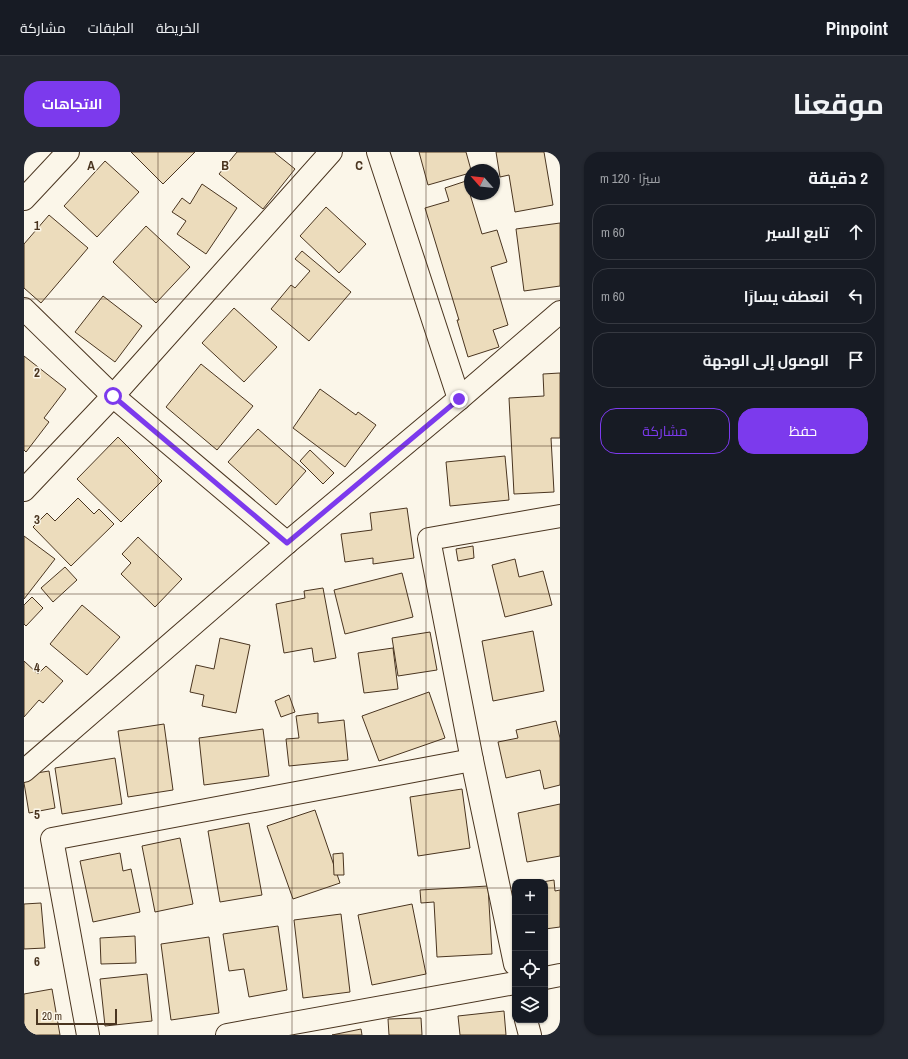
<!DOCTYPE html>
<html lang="ar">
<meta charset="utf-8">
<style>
body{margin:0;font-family:"Archivo Narrow",Cairo,sans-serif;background:#242831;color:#f1f3f6;direction:rtl}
.controls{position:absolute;right:12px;bottom:12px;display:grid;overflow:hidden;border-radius:8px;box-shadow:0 1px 3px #0004}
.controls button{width:36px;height:36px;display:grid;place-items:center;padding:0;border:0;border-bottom:1px solid #363941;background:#171b24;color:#f1f3f6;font:20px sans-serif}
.compass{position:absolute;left:440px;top:12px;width:36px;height:36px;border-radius:50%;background:#171b24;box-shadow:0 1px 3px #0004;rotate:297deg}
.scale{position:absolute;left:12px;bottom:10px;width:81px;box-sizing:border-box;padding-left:4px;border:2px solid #4a3520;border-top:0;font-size:11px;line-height:14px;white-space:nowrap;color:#4a3520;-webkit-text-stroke:3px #fbf6e9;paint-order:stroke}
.stop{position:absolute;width:12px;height:12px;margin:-9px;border:3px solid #7c3aed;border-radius:50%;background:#fff}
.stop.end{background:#7c3aed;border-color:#fff;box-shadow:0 1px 4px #0008}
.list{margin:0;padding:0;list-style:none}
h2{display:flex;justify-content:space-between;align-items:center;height:52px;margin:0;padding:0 16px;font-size:17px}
h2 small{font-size:13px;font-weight:400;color:#9ea1a6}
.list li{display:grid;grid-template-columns:26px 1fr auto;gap:12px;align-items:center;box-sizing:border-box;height:56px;margin:0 8px 8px;padding:0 8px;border:1px solid #363941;border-radius:16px}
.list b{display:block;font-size:15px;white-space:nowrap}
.list em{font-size:13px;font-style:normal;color:#9ea1a6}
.actions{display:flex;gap:8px;padding:12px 16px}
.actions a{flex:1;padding:9px 0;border:1px solid #7c3aed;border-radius:16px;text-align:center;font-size:14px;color:#7c3aed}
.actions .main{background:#7c3aed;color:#fff}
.icon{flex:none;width:22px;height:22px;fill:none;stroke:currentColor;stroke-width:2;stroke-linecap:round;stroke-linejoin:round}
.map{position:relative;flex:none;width:536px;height:883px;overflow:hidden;direction:ltr;border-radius:16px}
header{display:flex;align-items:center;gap:24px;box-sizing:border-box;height:56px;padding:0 20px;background:#171b24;border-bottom:1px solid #363941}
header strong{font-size:19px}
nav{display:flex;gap:22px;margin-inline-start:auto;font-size:14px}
.intro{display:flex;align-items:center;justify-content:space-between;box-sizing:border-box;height:96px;padding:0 24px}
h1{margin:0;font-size:28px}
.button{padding:10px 18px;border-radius:16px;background:#7c3aed;color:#fff;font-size:14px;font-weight:700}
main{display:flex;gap:24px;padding:0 24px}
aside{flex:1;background:#171b24;border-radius:16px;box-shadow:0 1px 3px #0004}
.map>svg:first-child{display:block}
.building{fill:#ecdcbc;stroke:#4a3520}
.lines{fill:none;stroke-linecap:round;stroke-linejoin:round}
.street-casing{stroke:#4a3520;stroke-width:24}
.street{stroke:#fbf6e9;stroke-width:22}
.route{stroke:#7c3aed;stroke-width:5}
.grid{fill:none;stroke:#4a3520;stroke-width:1;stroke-opacity:0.55}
.grid-label{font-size:13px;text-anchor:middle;font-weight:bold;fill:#4a3520;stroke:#fbf6e9;stroke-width:3;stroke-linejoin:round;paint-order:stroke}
</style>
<header>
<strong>Pinpoint</strong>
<nav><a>الخريطة</a><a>الطبقات</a><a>مشاركة</a></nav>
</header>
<div class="intro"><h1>موقعنا</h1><a class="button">الاتجاهات</a></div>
<main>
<aside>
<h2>2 دقيقة<small>سيرًا · 120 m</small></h2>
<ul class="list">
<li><svg class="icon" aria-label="ahead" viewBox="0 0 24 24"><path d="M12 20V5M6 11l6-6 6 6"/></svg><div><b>تابع السير</b></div><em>60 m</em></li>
<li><svg class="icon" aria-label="left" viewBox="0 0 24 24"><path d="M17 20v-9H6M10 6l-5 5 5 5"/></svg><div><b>انعطف يسارًا</b></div><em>60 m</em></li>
<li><svg class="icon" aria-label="arrive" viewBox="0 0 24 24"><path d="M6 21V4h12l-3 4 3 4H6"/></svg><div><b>الوصول إلى الوجهة</b></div></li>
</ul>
<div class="actions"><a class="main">حفظ</a><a>مشاركة</a></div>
</aside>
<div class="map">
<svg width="536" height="883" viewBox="0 0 536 883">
<rect width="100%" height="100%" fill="#fbf6e9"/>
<!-- building -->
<g class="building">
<polygon points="107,0 171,0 139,32"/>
<polygon points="213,0 251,0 251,1 271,17 239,57 195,22"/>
<polygon points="395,0 442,0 447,18 446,21 404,33"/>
<polygon points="472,0 520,0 529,53 491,60 485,23 476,25"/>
<polygon points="81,9 115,40 73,85 40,54"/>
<polygon points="442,29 458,82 473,78 483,110 467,115 484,173 469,178 475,195 444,205 433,168 435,168 401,56 425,49 421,36"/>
<polygon points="178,32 213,56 182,102 153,82 162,69 148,60 158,46 166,52"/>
<polygon points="302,55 342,92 315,121 276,84"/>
<polygon points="25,63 64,96 17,151 0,136 0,92"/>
<polygon points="536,71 536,134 500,139 492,77"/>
<polygon points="122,74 166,115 132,151 89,110"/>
<polygon points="278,99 327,140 285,189 247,157 267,133 271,136 286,119 271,107"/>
<polygon points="79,144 118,174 91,210 51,180"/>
<polygon points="210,156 253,195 220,230 178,191"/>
<polygon points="0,204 42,237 20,266 25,270 2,300 0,298"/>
<polygon points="177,212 229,254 193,298 142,255"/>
<polygon points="536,221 536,286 527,286 530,340 490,342 485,246 520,244 519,222"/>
<polygon points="296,237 332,263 334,260 352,273 321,315 269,276"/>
<polygon points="234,277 282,319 252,353 204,310"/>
<polygon points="94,285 138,329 97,370 53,327"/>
<polygon points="286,298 310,321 299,332 276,309"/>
<polygon points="481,304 485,348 426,354 422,310"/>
<polygon points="54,346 70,362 75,357 90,372 47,414 9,375 23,361 31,369"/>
<polygon points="383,356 390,406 349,412 349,406 321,410 317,382 348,378 346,361"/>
<polygon points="0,384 31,407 0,447"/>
<polygon points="114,385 158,427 131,455 97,422 107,411 98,402"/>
<polygon points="449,394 450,406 434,409 432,397"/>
<polygon points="491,407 495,425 519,419 528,453 481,465 468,413"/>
<polygon points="41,415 53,428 29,450 17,436"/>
<polygon points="378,421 389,465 321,482 310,438"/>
<polygon points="299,436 312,506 290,510 288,496 260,501 252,452 281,446 280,439"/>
<polygon points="8,445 19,456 2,474 0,472 0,453"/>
<polygon points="58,453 96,485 63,523 26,492"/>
<polygon points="509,479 520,539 469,549 458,489"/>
<polygon points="406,480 413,518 374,524 368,486"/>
<polygon points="196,486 226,493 212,561 178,554 180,543 166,540 172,513 190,517"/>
<polygon points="369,496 374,537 340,541 334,501"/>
<polygon points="0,509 14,522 22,514 39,529 19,551 15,548 0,565"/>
<polygon points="405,540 421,586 355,609 338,564"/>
<polygon points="265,543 271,560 257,565 251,549"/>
<polygon points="294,561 294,571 320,568 324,608 265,614 262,587 275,586 272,564"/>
<polygon points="532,569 536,586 536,633 520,637 516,618 482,626 474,590 494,586 492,578"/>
<polygon points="140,572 149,638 104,645 94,579"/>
<polygon points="239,577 245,624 180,633 175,586"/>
<polygon points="91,606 98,652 38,662 31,616"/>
<polygon points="25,619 31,656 5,661 0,631 0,623"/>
<polygon points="438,637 446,696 394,704 386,645"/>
<polygon points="536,652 536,704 503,710 494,661"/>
<polygon points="291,658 316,731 269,747 243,674"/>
<polygon points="225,671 238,743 196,750 184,679"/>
<polygon points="156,686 169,752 131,760 118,694"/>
<polygon points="96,701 99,719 107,717 116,760 69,770 56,709"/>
<polygon points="319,701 320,723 310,723 309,702"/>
<polygon points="530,728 531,739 536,738 536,775 521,777 521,730 518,730"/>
<polygon points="464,734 468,802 413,805 410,750 397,751 396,738"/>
<polygon points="17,751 21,796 0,797 0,752"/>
<polygon points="388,752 402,822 348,833 334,763"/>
<polygon points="317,762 326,840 279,846 270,768"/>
<polygon points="254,774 263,838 225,845 220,817 205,819 199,782"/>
<polygon points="111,784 112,811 77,812 76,786"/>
<polygon points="185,785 195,861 147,868 137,792"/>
<polygon points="123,822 128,869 81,874 76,827"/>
<polygon points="28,837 36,883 0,883 0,842"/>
<polygon points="480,859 482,883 436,883 434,864"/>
<polygon points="397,866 398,883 365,883 364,867"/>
<polygon points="337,877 338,883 308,883"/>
</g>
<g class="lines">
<defs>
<g id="street">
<polyline points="354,0 435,247"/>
<polyline points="0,47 44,0"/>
<polyline points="0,157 89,244 263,391"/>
<polyline points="0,338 89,244 307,0"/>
<polyline points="0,619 263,391 435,247 536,160"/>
<polyline points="491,812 448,608 405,387 536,364"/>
<polyline points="521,826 536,823"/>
<polyline points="502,868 506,883"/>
<polyline points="64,883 28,687 448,608"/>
<polyline points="203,883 491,831"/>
</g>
</defs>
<!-- street casing -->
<use href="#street" class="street-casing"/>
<!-- street -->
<use href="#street" class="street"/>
</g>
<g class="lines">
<!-- route -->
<polyline class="route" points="89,244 263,391 435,247"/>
</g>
<!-- grid -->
<path class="grid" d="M134,0V883M268,0V883M402,0V883M0,147H536M0,294H536M0,442H536M0,589H536M0,736H491M521,736H536"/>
<g class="grid-label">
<text x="67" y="18">A</text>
<text x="201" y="18">B</text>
<text x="335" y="18">C</text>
<text x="13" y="78">1</text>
<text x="13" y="225">2</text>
<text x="13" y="372">3</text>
<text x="13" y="520">4</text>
<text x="13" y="667">5</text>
<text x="13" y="814">6</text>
</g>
</svg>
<div class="controls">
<button>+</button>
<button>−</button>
<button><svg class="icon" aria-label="locate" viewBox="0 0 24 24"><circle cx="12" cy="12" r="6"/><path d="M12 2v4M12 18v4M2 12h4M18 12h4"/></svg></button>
<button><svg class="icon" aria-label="layers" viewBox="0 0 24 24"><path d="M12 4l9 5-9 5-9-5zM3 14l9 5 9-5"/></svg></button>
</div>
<svg class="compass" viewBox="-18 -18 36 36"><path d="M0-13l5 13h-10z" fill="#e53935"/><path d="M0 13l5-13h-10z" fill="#9ea1a6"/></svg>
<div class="scale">20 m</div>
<div class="stop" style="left:89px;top:244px"></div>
<div class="stop end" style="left:435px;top:247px"></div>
</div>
</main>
